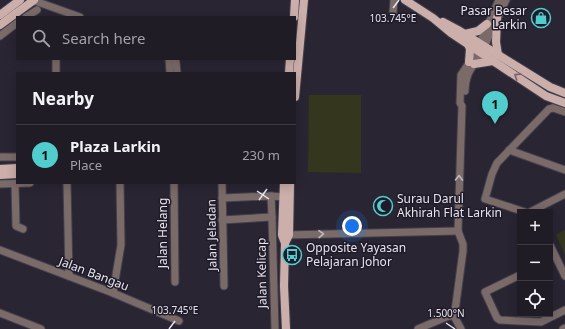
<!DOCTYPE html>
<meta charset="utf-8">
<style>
body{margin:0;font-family:"Noto Sans",sans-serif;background:#28252e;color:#f1f3f6}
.controls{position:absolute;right:12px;bottom:12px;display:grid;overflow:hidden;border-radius:0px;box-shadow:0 2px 10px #0003}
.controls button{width:36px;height:36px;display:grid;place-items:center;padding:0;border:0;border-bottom:1px solid #3d3a43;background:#201c26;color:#f1f3f6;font:20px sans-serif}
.you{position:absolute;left:352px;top:226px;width:14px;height:14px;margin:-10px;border:3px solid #fff;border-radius:50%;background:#1a73e8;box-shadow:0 0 0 6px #1a73e833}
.badge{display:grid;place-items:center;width:26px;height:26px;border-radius:50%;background:#52cdce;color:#111;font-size:13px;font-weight:700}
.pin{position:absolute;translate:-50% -33px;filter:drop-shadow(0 1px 2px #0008)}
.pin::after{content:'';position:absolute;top:21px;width:14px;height:12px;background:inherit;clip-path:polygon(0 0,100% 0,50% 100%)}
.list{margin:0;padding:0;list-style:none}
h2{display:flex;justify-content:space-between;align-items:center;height:52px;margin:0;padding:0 16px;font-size:17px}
h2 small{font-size:13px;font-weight:400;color:#a2a1a7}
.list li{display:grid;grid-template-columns:26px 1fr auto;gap:12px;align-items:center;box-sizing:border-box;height:60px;padding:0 16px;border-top:1px solid #3d3a43}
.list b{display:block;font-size:15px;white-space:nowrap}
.list p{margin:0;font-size:13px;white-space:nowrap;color:#a2a1a7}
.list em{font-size:13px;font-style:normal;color:#a2a1a7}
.icon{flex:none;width:22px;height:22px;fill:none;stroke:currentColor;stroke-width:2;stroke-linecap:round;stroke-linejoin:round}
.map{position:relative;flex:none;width:565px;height:329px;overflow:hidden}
.search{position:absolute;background:#201c26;box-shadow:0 2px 10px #0003;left:16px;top:16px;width:280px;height:44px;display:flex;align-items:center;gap:10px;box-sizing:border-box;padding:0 14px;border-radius:0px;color:#a2a1a7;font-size:15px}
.panel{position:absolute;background:#201c26;box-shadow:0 2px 10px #0003;left:16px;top:72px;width:280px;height:112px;border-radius:0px}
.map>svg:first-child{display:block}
.green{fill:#35361e}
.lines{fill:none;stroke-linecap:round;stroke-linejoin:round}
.minor-casing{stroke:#44404d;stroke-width:9}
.major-casing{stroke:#44404d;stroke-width:10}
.minor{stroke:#7a6b69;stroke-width:7}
.major{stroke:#ccafab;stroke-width:8}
.oneway{stroke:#76656a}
.oneway2{stroke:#c0b9bf}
.ticks{fill:none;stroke:#e6e3ed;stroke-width:1.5}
.labels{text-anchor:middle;stroke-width:3;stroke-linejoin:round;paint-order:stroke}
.poi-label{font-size:12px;fill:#e6e3ed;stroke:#201b29;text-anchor:start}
.street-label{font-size:12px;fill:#e6e3ed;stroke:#201b29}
.ticks-label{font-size:10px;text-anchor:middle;fill:#e6e3ed;stroke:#201b29;stroke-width:3;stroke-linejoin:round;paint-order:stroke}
</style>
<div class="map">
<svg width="565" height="329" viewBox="0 0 565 329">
<rect width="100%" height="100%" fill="#2a2533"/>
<!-- green -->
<g class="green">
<polygon points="309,95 361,95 361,173 308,172"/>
<polygon points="565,230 565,255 556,235"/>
</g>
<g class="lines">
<defs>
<g id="minor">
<polyline points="32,0 80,17"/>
<polyline points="393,13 394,0"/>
<polyline points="26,17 37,10"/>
<polyline points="0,36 17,23"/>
<polyline points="169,59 170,73"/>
<polyline points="175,59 176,62 177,73"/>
<polyline points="56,73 56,59"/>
<path d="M465,91C466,70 473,68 482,51C490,34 498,17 506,0"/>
<polyline points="553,108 565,112"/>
<polyline points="509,150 565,170"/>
<polyline points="0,157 17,157"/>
<polyline points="67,183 69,276"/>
<polyline points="174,183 175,282"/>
<polyline points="222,183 224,286"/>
<polyline points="0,184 30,183"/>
<polyline points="15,184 16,226 23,229"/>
<polyline points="271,196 272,217 275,329"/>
<polyline points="222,198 271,196 284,197"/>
<polyline points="525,212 485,199 492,174 497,163 549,109 553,108"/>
<polyline points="530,212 565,194"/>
<polyline points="222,220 272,217"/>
<polyline points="285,235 458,231"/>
<polyline points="550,245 565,276"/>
<polyline points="0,250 113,293 179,321"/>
<polyline points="520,275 485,292 497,318 500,320 541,322 565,310"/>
<polyline points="113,293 121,245 120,183"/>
<polyline points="0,313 41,329"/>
<polyline points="418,329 446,317 454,315"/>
<polyline points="461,329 455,318 455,311 463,251 463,244 458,231 462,106 460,103 461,75 475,54 499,0"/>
<polyline points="563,329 565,328"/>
</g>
<g id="major">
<polyline points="405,0 433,18 451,33 546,96 565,103"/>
<polyline points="0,15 20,0"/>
<polyline points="294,17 295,0"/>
<polyline points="497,18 496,42 498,55"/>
<polyline points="443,22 458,30 550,87 565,93"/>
<polyline points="0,25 34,0"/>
<polyline points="465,34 478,31 487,24"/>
<polyline points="468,44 470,49 469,62"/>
<polyline points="474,64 493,61"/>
<polyline points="289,73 290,59"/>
<polyline points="295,97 304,0"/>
<polyline points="0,169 17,168"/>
<polyline points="0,175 17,174"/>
<polyline points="284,183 282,235 285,243"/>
<polyline points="286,329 284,286 285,243 289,235 290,183"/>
</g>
</defs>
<!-- minor casing -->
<use href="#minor" class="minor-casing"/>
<!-- major casing -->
<use href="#major" class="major-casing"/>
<!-- minor -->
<use href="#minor" class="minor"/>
<!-- major -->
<use href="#major" class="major"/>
</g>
<!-- one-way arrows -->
<defs><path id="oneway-chevron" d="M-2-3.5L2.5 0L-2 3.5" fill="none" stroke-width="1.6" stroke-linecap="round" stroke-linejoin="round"/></defs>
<use class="oneway" href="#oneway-chevron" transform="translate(517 76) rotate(-147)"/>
<g class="oneway2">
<use href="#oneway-chevron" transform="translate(459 178) rotate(-89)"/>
<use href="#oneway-chevron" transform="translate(321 234) rotate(-1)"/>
</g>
<!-- ticks -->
<path class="ticks" d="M393,8L399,0M257,191L269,199M259,200L267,189M446,323L455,329M169,329L175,321"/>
<!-- icons -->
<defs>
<symbol id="shop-ring" viewBox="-11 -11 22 22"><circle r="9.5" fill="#201b29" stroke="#52cdce" stroke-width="1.5"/><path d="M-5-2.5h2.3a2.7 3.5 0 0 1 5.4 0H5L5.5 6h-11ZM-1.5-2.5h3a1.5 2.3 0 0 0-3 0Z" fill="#52cdce"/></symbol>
<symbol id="mosque-ring" viewBox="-11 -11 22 22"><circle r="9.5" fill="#201b29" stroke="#52cdce" stroke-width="1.5"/><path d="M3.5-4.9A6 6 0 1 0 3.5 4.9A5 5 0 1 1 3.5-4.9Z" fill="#52cdce"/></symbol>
<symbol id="bus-ring" viewBox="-11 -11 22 22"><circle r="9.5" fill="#201b29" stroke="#52cdce" stroke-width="1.5"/><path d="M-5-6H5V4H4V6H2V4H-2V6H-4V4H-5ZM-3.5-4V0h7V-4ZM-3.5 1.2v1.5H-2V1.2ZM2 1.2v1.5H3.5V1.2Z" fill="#52cdce"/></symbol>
</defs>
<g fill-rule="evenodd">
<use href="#shop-ring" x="530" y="7" width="22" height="22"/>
<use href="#mosque-ring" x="372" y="195" width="22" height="22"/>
<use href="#bus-ring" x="281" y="244" width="22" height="22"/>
</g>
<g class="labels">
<!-- poi labels -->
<g class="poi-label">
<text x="527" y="15" text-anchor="end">Pasar Besar<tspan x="527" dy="14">Larkin</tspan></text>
<text x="397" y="203">Surau Darul<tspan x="397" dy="14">Akhirah Flat Larkin</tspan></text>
<text x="306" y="252">Opposite Yayasan<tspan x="306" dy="14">Pelajaran Johor</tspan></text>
</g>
<!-- street labels -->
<g class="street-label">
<text transform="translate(163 233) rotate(-90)" y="4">Jalan Helang</text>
<text transform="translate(212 235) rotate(-91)" y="4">Jalan Jeladan</text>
<text transform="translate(262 273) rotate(-91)" y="4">Jalan Kelicap</text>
<text transform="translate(94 274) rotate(21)" y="4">Jalan Bangau</text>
</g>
</g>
<g class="ticks-label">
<text x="393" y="22">103.745°E</text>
<text x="175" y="314">103.745°E</text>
<text x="446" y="317">1.500°N</text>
</g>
</svg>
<div class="controls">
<button>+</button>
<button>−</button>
<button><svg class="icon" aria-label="locate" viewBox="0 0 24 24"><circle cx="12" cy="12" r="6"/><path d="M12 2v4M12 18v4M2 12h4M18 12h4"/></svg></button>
</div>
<div class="you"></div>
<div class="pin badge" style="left:495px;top:124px">1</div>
<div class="search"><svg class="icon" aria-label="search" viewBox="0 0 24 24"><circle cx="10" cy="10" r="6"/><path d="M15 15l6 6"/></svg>Search here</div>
<section class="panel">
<h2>Nearby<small></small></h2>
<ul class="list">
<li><span class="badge">1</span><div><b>Plaza Larkin</b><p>Place</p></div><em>230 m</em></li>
</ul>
</section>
</div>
